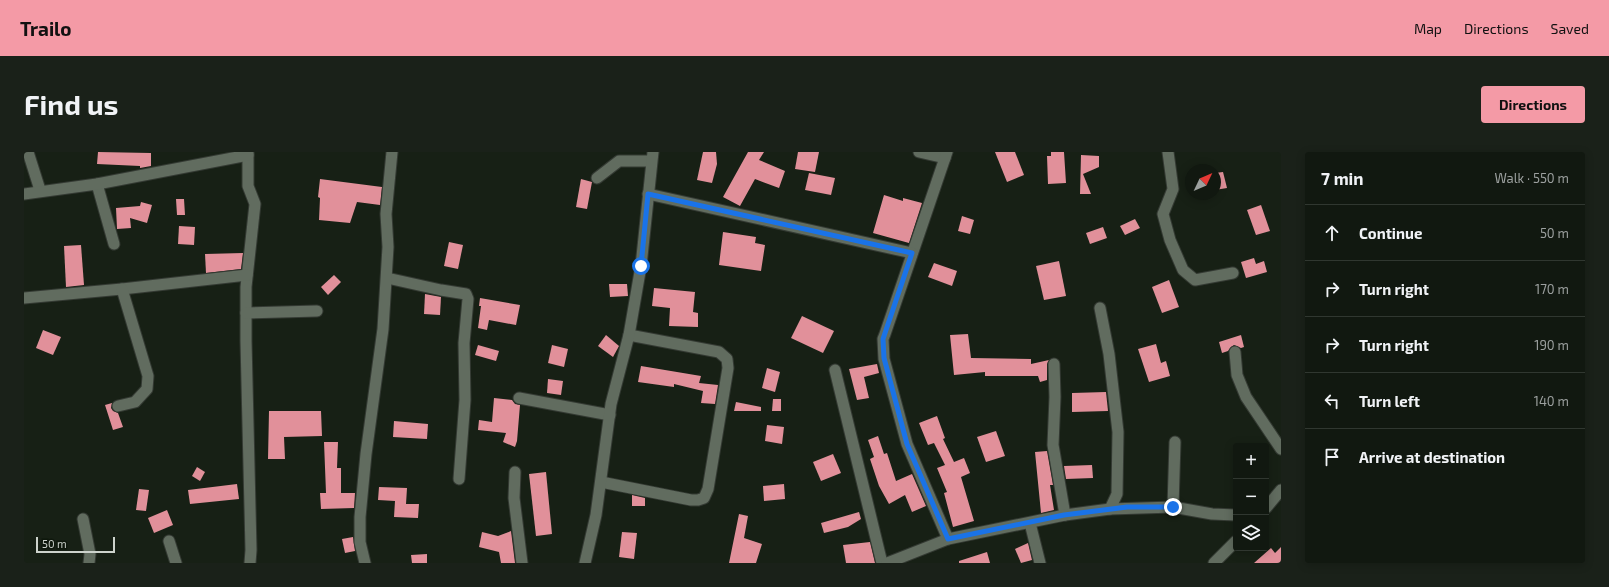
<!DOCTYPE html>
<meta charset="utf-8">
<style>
body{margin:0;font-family:"Exo 2",sans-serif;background:#1a2119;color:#f1f3f6}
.controls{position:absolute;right:12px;bottom:12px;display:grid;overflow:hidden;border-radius:4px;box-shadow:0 2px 10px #0003}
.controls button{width:36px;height:36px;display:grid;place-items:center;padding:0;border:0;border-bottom:1px solid #303730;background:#111810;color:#f1f3f6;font:20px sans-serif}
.compass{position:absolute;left:1161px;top:12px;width:36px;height:36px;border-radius:50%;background:#111810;box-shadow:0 2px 10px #0003;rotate:46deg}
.scale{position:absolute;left:12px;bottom:10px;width:79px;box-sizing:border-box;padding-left:4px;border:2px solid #cdd3cc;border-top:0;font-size:11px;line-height:14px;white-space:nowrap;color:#cdd3cc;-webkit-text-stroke:3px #0e170c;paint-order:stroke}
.stop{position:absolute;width:12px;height:12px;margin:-9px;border:3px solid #1a73e8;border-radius:50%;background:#fff}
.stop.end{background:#1a73e8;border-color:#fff;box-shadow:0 1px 4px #0008}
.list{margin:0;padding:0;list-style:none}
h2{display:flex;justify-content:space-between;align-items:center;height:52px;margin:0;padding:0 16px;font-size:17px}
h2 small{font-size:13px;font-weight:400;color:#9ca09f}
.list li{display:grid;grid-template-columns:26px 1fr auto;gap:12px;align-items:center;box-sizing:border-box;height:56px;padding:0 16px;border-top:1px solid #303730}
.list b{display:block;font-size:15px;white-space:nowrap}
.list em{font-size:13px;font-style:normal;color:#9ca09f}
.icon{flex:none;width:22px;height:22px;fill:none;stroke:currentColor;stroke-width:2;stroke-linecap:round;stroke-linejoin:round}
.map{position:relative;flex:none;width:1257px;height:411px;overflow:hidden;border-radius:4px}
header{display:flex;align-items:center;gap:24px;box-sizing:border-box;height:56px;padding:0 20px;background:#f49aa6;color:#111}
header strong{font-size:19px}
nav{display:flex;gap:22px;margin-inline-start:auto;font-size:14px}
.intro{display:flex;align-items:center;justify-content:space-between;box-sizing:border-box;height:96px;padding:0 24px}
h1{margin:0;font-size:28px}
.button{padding:10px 18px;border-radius:4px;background:#f49aa6;color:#111;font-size:14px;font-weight:700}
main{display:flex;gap:24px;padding:0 24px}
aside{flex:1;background:#111810;border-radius:4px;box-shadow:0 2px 10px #0003}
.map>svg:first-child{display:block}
.building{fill:#e1909a}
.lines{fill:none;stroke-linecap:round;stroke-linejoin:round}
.minor-casing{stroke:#343a33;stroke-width:13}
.minor{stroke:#616c5f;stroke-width:11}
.route{stroke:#1a73e8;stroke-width:5}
</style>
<header>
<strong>Trailo</strong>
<nav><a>Map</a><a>Directions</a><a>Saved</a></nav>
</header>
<div class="intro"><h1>Find us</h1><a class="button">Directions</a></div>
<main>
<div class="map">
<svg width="1257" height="411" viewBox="0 0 1257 411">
<rect width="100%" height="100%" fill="#172015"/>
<!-- building -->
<g class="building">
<polygon points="74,0 127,1 127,14 116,16 116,14 73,12"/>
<polygon points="679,0 692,0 693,12 688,31 673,28"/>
<polygon points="724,0 740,0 735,8 761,19 755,36 731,27 716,54 699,45"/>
<polygon points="774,0 795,0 791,20 771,17"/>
<polygon points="971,0 991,0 1000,23 983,30"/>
<polygon points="1027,0 1040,0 1042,31 1024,32 1023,4 1027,4"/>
<polygon points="1057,3 1075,4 1075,15 1059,22 1067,42 1056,42"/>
<polygon points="1199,20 1203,36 1191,38 1191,21"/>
<polygon points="785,21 811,26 807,43 781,38"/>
<polygon points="296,27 358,35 356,53 333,50 326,71 295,68 296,46 294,45"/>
<polygon points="557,27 568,30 563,57 552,55"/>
<polygon points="860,43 879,49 879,46 898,51 885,91 849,81"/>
<polygon points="152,47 160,47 161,63 153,63"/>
<polygon points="117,50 128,53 123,71 106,66 107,76 93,77 92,56 116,54"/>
<polygon points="1237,53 1246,79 1232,83 1223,58"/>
<polygon points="938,64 950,68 946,82 934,79"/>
<polygon points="1111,67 1116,76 1101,83 1096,74"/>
<polygon points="155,74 171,75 170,93 154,92"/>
<polygon points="1079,75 1083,86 1066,92 1062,81"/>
<polygon points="699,80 732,85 731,91 741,93 737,119 695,113"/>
<polygon points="425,90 439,93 434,117 420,114"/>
<polygon points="57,93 60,133 42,135 40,94"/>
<polygon points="219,101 217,117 182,121 181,102"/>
<polygon points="1230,106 1232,112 1240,109 1243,120 1222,126 1217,110"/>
<polygon points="1035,109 1042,144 1020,148 1012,114"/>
<polygon points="910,111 933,119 928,134 904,125"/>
<polygon points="310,123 317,130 304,143 297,135"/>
<polygon points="1145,128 1155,155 1138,161 1128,135"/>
<polygon points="585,132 603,132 604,144 586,145"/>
<polygon points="630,136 671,140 669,160 674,161 674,175 645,174 646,156 628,154"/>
<polygon points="401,142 417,145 416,163 400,162"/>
<polygon points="456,146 496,153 492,173 465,168 463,178 454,176 457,154 455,154"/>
<polygon points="778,164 810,179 799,201 767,186"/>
<polygon points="19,178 37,185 29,203 12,196"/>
<polygon points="944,182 947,206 1007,207 1007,212 1025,208 1023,212 1023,228 1016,230 1014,224 961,224 961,220 930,223 926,183"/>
<polygon points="582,183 595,194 589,205 574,194"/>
<polygon points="1217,183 1220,195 1217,196 1210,193 1207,195 1204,199 1198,201 1195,190"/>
<polygon points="1132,192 1137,211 1142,209 1146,224 1125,230 1114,197"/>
<polygon points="454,193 475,199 472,209 451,203"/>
<polygon points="528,193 544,197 540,215 524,211"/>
<polygon points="853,212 855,221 840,225 845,246 833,248 825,217"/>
<polygon points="617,214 677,224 675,231 694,233 691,252 677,251 679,239 650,232 650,235 614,230"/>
<polygon points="743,216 756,220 751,240 738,236"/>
<polygon points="524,227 539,229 537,243 523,241"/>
<polygon points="1082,240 1084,259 1048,260 1048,241"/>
<polygon points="470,246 488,248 491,252 496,253 493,289 491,295 479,290 482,281 454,278 455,268 468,270"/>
<polygon points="749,247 757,247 757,259 748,259"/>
<polygon points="712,250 737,255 737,259 710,259"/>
<polygon points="88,251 87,256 89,259 94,261 99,275 89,278 81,253"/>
<polygon points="245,259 297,259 298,284 260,285 261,307 244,307"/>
<polygon points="913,264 921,286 919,287 930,310 940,306 946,321 937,325 950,369 929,375 920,341 923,340 913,316 921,313 910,291 904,293 895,271"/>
<polygon points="370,269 404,272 403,287 369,285"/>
<polygon points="743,273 760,275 758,292 741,289"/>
<polygon points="972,279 981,304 962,310 953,285"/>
<polygon points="854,284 860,302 863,301 872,329 888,322 902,354 888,360 881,343 865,352 855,334 846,307 850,305 844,288"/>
<polygon points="300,290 314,290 313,316 317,316 317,341 331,341 330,356 297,357 296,341 302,341"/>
<polygon points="1023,299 1029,333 1026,333 1030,358 1017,361 1011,300"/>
<polygon points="809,302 817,321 797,329 789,310"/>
<polygon points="1068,313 1069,326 1042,327 1040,314"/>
<polygon points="173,315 181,320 176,329 168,324"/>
<polygon points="522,320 528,382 512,384 505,322"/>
<polygon points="213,332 215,347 166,352 164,338"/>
<polygon points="760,332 761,347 740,349 739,334"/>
<polygon points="355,335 383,336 382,352 395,352 394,366 370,365 371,349 354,348"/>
<polygon points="115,337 125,338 122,359 112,358"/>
<polygon points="608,343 621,346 621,354 608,354"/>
<polygon points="143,358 149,373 130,381 124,366"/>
<polygon points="835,360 837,367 824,375 800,381 797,371"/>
<polygon points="715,362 724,364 720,386 738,392 732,411 705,411"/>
<polygon points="487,379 491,411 477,411 475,400 455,395 458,380 474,384"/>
<polygon points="598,380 613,381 610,407 595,405"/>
<polygon points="329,385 331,399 321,401 318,387"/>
<polygon points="846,390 851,411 822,411 819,393"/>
<polygon points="1004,391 1008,408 997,411 991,397"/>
<polygon points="1257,395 1257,411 1230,411 1247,396 1251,401"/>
<polygon points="963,400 966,411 935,411 935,409"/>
<polygon points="403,402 403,411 388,411 387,403"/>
</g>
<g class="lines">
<defs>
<g id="minor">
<polyline points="4,0 16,38"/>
<polyline points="224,0 224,34 231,52 222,135 222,189 227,398 226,411"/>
<polyline points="895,0 921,6"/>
<polyline points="923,0 861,182 859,187 860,207 883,292 924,387"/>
<polyline points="1144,0 1149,37 1139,62 1146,88 1159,118 1171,128 1209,121"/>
<polyline points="573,26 595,9 627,9"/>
<polyline points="73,32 90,92"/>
<polyline points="0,42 73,32 224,3"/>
<polyline points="624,42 888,101"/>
<polyline points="363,126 417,138 442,142 444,147 440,191 441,248 435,327"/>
<polyline points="0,146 98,137 223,123"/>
<polyline points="1076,156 1085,202 1094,280 1093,342 1086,357"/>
<polyline points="222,161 293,159"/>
<polyline points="1211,200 1213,223 1222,245 1257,297"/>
<polyline points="1030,212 1031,245 1029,293 1041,363"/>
<polyline points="811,218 858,411"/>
<polyline points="495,246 586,263"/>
<polyline points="94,254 111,250 123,237 124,224 98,137"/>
<polyline points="491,320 490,346 498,411"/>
<polyline points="577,330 667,348 674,348 680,346 684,337 704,216 703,207 695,200 605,183"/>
<polyline points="1149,355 1151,290"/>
<polyline points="1242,356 1257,338"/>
<polyline points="59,367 66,402 65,411"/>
<polyline points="1006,371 1016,411"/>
<polyline points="145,389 152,411"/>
<polyline points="341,411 336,390 336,365 342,302 359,177 364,95 362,62 368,0"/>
<polyline points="561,411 572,363 587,252 605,183 617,114 629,0"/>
<polyline points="863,411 924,387 1041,363 1086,357 1149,355 1188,362 1212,363"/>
<polyline points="1190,411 1212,389"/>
</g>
</defs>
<!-- minor casing -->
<use href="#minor" class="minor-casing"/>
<!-- minor -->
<use href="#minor" class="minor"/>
</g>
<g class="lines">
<!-- route -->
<polyline class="route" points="617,114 624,42 888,101 859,187 860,206 883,292 924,387 1040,363 1103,355 1149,355"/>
</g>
</svg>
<div class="controls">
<button>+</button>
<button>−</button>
<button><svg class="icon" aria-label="layers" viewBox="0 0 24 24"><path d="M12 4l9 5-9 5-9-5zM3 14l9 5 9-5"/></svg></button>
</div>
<svg class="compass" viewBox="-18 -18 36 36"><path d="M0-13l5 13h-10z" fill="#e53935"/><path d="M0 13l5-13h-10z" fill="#9ca09f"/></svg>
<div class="scale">50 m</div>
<div class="stop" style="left:617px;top:114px"></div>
<div class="stop end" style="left:1149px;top:355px"></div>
</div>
<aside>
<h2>7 min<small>Walk · 550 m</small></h2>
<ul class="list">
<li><svg class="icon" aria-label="ahead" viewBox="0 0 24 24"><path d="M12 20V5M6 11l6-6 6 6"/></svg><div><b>Continue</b></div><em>50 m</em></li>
<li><svg class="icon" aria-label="right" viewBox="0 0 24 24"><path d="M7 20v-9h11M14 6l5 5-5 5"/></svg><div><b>Turn right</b></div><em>170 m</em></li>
<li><svg class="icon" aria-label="right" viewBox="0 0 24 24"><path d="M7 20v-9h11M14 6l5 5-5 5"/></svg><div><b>Turn right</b></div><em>190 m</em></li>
<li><svg class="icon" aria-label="left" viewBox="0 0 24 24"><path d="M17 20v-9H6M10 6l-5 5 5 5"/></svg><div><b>Turn left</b></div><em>140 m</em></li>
<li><svg class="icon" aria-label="arrive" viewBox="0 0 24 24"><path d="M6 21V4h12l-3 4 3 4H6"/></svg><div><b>Arrive at destination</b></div></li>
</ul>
</aside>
</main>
